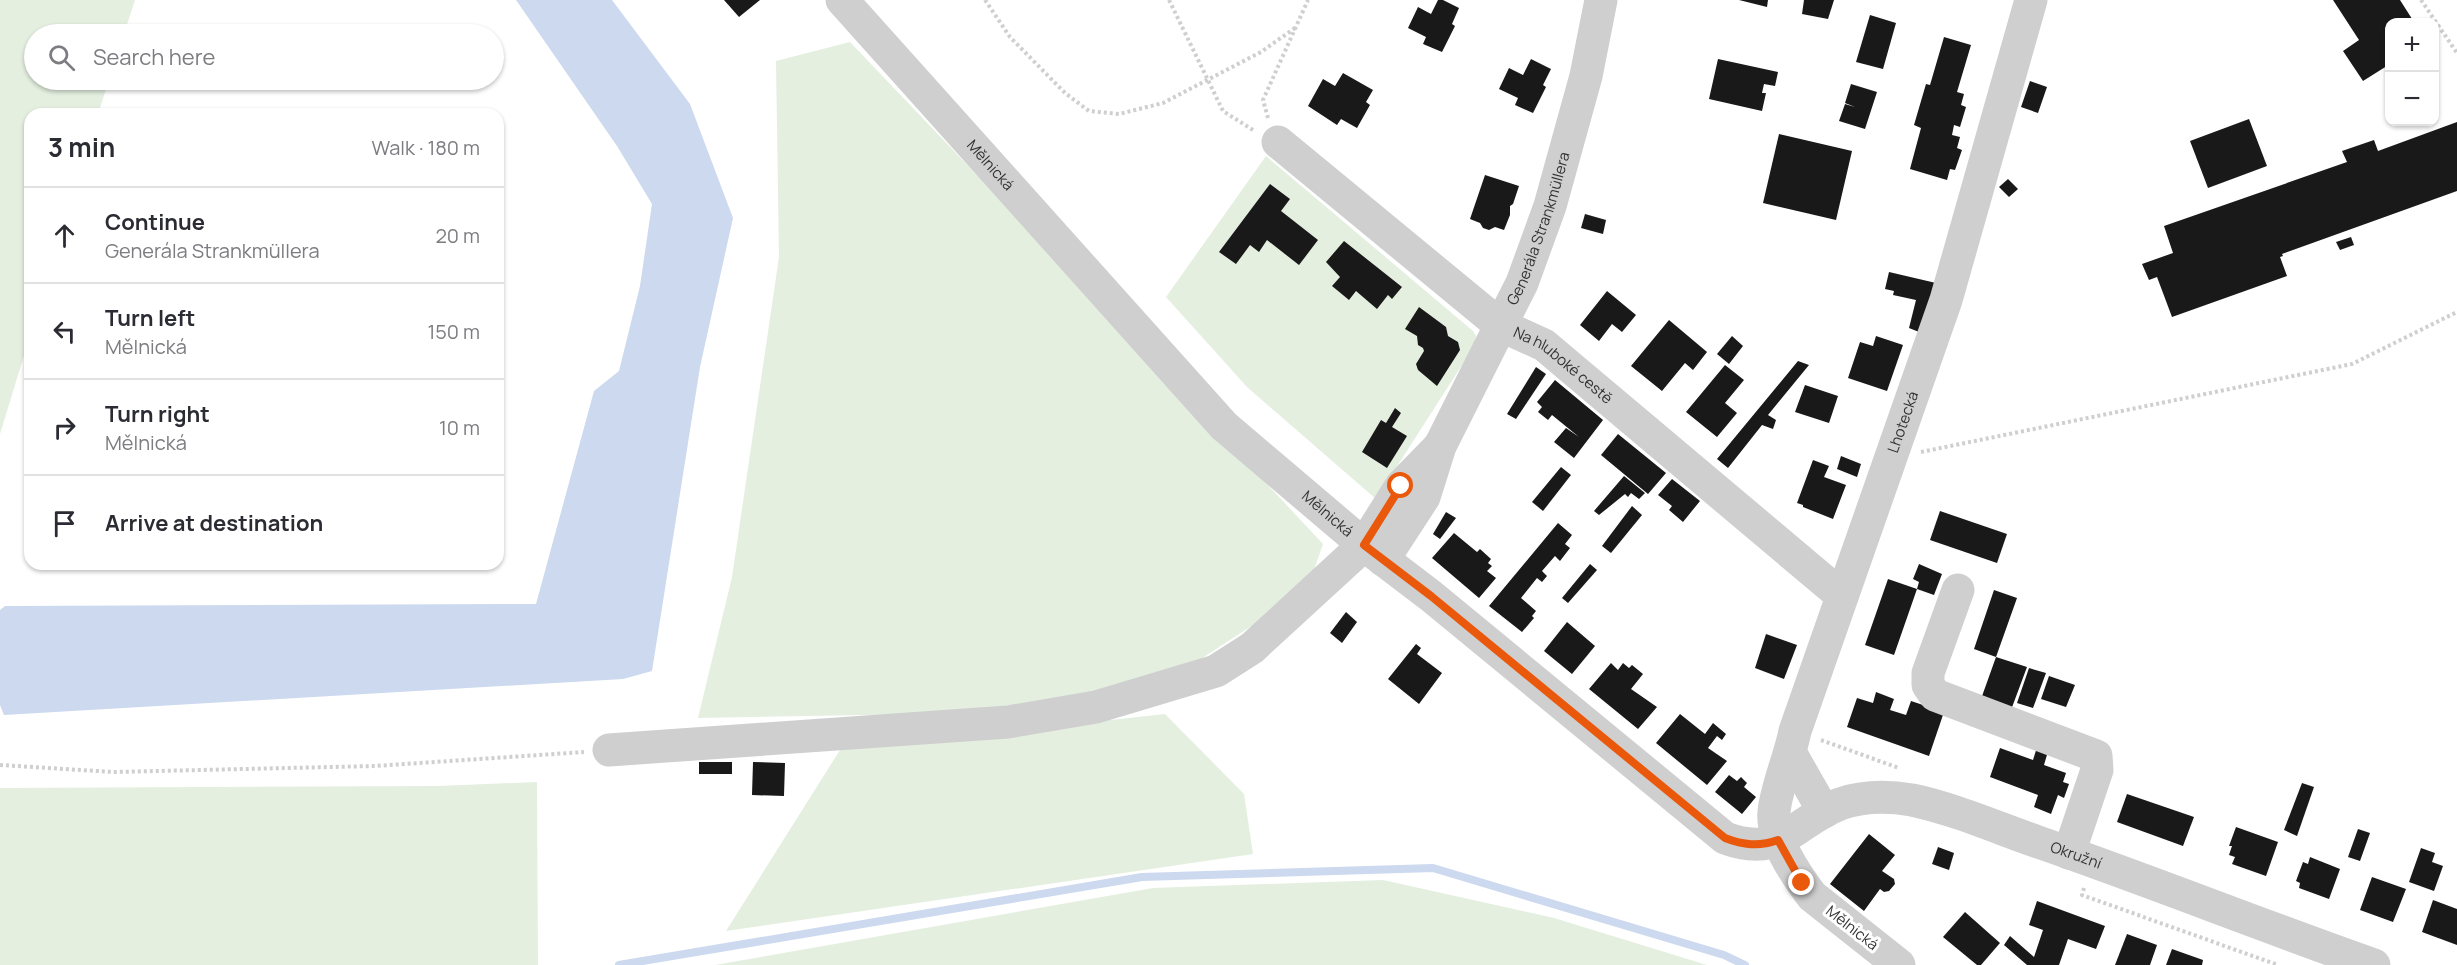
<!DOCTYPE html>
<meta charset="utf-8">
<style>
body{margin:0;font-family:Manrope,sans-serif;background:#f2f2f3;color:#2b2b33}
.controls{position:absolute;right:18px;top:18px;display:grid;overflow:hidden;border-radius:12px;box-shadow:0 2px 4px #0004}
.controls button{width:54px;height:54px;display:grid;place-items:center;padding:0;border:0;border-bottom:2px solid #e1e1e2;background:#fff;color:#2b2b33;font:30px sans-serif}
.stop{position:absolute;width:18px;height:18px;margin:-14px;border:4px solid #ea580c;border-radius:50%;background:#fff}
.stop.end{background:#ea580c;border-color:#fff;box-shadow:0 2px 6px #0008}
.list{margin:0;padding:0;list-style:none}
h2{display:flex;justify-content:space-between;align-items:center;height:78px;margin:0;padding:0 24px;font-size:26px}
h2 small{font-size:20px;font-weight:400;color:#7c7c81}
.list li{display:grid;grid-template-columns:39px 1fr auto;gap:18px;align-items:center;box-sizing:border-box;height:96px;padding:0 24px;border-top:2px solid #e1e1e2}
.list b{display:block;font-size:22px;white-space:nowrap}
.list p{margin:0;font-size:20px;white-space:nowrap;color:#7c7c81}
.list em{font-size:20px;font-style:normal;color:#7c7c81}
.icon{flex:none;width:33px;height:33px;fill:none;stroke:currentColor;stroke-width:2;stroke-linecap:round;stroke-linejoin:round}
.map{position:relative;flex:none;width:2457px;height:965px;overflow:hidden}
.search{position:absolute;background:#fff;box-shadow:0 2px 4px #0004;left:24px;top:24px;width:480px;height:66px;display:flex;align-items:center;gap:15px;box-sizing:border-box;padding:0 21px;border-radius:33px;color:#7c7c81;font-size:22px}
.panel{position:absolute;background:#fff;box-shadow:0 2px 4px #0004;left:24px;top:108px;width:480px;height:462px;border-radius:18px}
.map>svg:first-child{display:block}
.green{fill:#e4efe0}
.water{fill:#ccd9ee}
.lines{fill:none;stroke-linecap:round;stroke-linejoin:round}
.stream{stroke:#ccd9ee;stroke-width:8}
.building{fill:#191919}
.path{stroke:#cfcfcf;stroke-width:4;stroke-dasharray:3 3;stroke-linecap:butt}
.minor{stroke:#cfcfcf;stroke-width:33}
.route{stroke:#ea580c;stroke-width:8}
.labels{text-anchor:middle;stroke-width:6;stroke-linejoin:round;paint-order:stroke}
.street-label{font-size:15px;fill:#323232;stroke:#fff}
</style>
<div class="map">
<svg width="2457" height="965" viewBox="0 0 2457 965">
<rect width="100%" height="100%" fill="#fff"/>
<!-- green -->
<g class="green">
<polygon points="0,0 135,0 124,34 34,34 34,80 109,80 98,114 30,114 30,336 0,434"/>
<polygon points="850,42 1038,239 1323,544 1307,590 1193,664 1094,697 924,714 698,718 732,577 779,257 776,61"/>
<polygon points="1266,156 1473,331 1476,336 1473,348 1376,499 1247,387 1166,297"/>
<polygon points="1165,714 1244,794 1253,854 726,931 840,750"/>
<polygon points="537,782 538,965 0,965 0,788 438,786"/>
<polygon points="1383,880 1554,918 1707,965 715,965 1153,888"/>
</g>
<!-- water -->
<polygon class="water" points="516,0 612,0 690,104 733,218 700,367 652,671 623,679 4,715 0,705 0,610 5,606 536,604 594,391 619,371 640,286 652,204 617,146"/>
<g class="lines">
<!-- stream -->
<polyline class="stream" points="619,965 1142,877 1433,868 1724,955 1745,965"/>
</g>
<!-- building -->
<g class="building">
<polygon points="724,0 760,0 739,17"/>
<polygon points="1438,0 1443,0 1459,8 1452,24 1455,26 1442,52 1423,44 1426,37 1408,28 1418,7 1431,14"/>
<polygon points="1739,0 1768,0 1767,7"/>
<polygon points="1804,0 1834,0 1828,19 1802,14"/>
<polygon points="2333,0 2400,0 2414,22 2390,22 2390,64 2363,81 2343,51 2359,40"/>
<polygon points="1870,15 1896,23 1883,69 1856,62"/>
<polygon points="1944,37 1971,45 1957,92 1964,94 1961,105 1966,107 1960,127 1954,125 1952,135 1960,137 1957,148 1962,150 1955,170 1950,169 1947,180 1910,169 1921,128 1914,125 1926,84 1930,85"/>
<polygon points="1531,59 1551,69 1543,85 1546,87 1533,113 1515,105 1518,98 1499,89 1509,68 1523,75"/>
<polygon points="1718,59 1778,72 1775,86 1764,84 1762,93 1766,93 1762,111 1709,99"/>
<polygon points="1343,73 1373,90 1366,102 1370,105 1357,128 1341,119 1337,125 1308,106 1323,79 1335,86"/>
<polygon points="2030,81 2047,87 2038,113 2021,107"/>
<polygon points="1851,84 1877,92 1865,129 1839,121 1845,104 1855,107 1845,103"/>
<polygon points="2249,119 2267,166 2208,188 2190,141"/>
<polygon points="2457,122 2457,191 2282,254 2283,256 2280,257 2287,276 2172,317 2157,277 2149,280 2142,264 2173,253 2164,226 2347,162 2342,151 2374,140 2378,151"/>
<polygon points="1779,134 1852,151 1836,220 1763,203"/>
<polygon points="1485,175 1519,186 1513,204 1510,206 1510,215 1504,230 1495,227 1489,230 1483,228 1480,223 1470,219"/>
<polygon points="2008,179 2018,189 2009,197 1999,187"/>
<polygon points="1270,184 1290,199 1281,211 1318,240 1299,265 1267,240 1259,252 1250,245 1236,264 1219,252"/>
<polygon points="1585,214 1606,220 1603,234 1581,228"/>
<polygon points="2351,237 2354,245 2340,250 2336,242"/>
<polygon points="1344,241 1402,287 1392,299 1388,295 1377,309 1356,291 1349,300 1332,286 1340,277 1326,262"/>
<polygon points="1889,272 1936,283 1919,332 1909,328 1916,300 1893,295 1894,291 1885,289"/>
<polygon points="1607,291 1636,315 1622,332 1612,324 1599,341 1580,325"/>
<polygon points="1419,307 1446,327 1448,336 1458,342 1460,350 1437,386 1418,370 1416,364 1424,351 1423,348 1418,345 1417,336 1405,329"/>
<polygon points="1669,320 1707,352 1693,370 1685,363 1662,391 1631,366"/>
<polygon points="1732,336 1743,346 1729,364 1717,354"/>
<polygon points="1876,336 1903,345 1887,391 1848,378 1860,342 1873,346"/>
<polygon points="1798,361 1809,365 1768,415 1776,420 1773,429 1762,425 1728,468 1717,459"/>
<polygon points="1725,365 1744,380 1725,403 1737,413 1717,437 1686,412"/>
<polygon points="1536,367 1546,374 1516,419 1507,414"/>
<polygon points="1555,380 1603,420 1574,458 1554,442 1566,428 1579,437 1552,415 1548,420 1538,412 1542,407 1537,402"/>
<polygon points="1805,385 1838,396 1829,423 1795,412"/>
<polygon points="1395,408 1401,413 1392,427 1407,436 1387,468 1362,452 1381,420 1386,423"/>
<polygon points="1618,434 1666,473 1648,494 1601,455"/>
<polygon points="1841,456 1861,464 1857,477 1837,469"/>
<polygon points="1813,460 1829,466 1824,477 1846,485 1833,519 1803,507 1803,505 1797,503"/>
<polygon points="1561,467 1571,475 1543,511 1532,502"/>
<polygon points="1624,476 1645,493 1639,499 1631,493 1628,497 1625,494 1599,515 1594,511"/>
<polygon points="1672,479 1700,501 1683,522 1669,510 1672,506 1658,495"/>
<polygon points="1632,506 1642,515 1611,553 1602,546"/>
<polygon points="1940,511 2007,534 1997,563 1930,540"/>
<polygon points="1446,512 1456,518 1440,539 1433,534"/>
<polygon points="1558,523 1572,535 1565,544 1570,548 1560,561 1555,556 1542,571 1547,576 1542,582 1537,578 1521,598 1536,611 1532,616 1534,618 1522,632 1489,606"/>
<polygon points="1454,533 1477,552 1480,549 1491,559 1488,563 1492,566 1487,571 1496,578 1479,598 1432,558"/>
<polygon points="1590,564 1597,570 1568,603 1562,598"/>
<polygon points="1919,564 1942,574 1934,595 1917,589 1894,655 1865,645 1888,579 1917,589 1919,582 1913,579"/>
<polygon points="1994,590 2017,598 1996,657 2027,667 2011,710 1981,699 1996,657 1974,649"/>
<polygon points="1346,612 1357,622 1342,643 1330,633"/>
<polygon points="1567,622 1595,646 1572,674 1544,651"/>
<polygon points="1766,634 1797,645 1784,679 1755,668"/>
<polygon points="1416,644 1421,648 1417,654 1442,673 1419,704 1388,679"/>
<polygon points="1611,663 1618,670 1623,663 1629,668 1632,665 1643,674 1631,689 1657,707 1638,729 1589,689"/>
<polygon points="2029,668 2046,673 2033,708 2017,703"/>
<polygon points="2049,676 2075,685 2066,707 2041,699"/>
<polygon points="1876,692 1894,699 1890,710 1906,715 1911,701 1944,712 1929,756 1847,727 1857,698 1873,703"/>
<polygon points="1680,714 1705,734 1713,723 1726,734 1722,740 1717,736 1708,748 1727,761 1707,785 1656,743"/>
<polygon points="2038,744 2049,748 2044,765 2066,773 2063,782 2069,784 2064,798 2058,795 2051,814 2034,807 2038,795 1990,777 2000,748 2033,760"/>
<rect x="699" y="762" width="33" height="12"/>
<polygon points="753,762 785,763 784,796 752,795"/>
<polygon points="1729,775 1737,781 1741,777 1747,783 1744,787 1756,797 1742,814 1715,792"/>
<polygon points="2302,783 2314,787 2297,836 2284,830"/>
<polygon points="2127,794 2194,817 2183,846 2117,822"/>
<polygon points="2236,827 2278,842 2266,876 2232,864 2235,857 2229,855 2232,846 2229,846"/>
<polygon points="2358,829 2370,833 2360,861 2348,857"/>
<polygon points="1869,834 1895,855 1882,871 1894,879 1895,884 1889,891 1884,892 1880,889 1864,911 1830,884"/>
<polygon points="1938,847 1954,853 1949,870 1932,864"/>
<polygon points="2421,848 2435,853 2432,862 2443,866 2434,891 2409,882"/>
<polygon points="2310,857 2340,869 2329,899 2299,888 2300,883 2296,881 2303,862 2308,864"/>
<polygon points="2372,877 2406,889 2393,922 2360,910"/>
<polygon points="2433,900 2457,909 2457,945 2422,932"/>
<polygon points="2037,901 2105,926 2096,949 2068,939 2059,965 2027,965 2004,945 2010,936 2034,957 2043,930 2029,925"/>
<polygon points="1965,912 2000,943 1981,965 1977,965 1943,937"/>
<polygon points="2127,934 2157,945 2150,965 2115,965"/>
<polygon points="2172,949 2203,960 2202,965 2166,965"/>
</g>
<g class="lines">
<!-- path -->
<g class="path">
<polyline points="985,0 1010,37 1065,93 1089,111 1119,114 1163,103 1261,52 1295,28"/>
<polyline points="1169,0 1223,111 1253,130"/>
<polyline points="2421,0 2457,53"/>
<polyline points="1268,118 1263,100 1308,0"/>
<polyline points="1921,452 2352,364 2457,312"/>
<polyline points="1821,740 1899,768"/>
<polyline points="0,765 113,772 375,766 584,752"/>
<polyline points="2084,888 2082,895 2278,965"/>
</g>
<!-- minor -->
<g class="minor">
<path id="s1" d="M842,0L1224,426L1364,545L1431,596L1725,838C1782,859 1793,822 1840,804C1863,796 1888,796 1912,800C1955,809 2000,829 2041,843C2153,882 2263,926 2374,965"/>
<path id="s2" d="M1278,142L1500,325L1544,345L1842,596"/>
<path id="s3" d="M1383,560L1424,497L1440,446L1522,283L1550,206L1586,76L1601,0"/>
<polyline points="1958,590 1928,673 1928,685 1935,695 2096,756 2097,770 2069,853"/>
<polyline points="609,750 1008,722 1096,707 1216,671 1252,648 1364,545 1401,486 1440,446"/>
<polyline points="1791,754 1824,812"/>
<path id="s4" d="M1899,965L1812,896C1796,875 1771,838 1774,812C1776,788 1790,757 1795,731L1946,300L2031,0"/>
</g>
</g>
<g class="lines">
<!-- route -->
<path class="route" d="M1401,486L1364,545L1431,596L1725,838C1743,845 1759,847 1778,840L1802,883"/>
</g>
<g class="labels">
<!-- street labels -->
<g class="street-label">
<text dy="5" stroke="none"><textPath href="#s1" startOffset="222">Mělnická</textPath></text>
<text dy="5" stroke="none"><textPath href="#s3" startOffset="368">Generála Strankmüllera</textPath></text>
<text dy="5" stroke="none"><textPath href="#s2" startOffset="363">Na hluboké cestě</textPath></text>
<text dy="5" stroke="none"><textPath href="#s4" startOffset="616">Lhotecká</textPath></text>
<text dy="5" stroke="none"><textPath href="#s1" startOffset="708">Mělnická</textPath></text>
<text dy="5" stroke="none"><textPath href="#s1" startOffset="1593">Okružní</textPath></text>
<text transform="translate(1852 928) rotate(38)" y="5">Mělnická</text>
</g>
</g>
</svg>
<div class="controls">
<button>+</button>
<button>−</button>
</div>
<div class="stop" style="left:1401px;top:486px"></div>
<div class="stop end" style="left:1802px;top:883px"></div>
<div class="search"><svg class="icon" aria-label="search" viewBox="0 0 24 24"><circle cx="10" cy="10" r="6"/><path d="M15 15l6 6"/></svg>Search here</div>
<section class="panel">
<h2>3 min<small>Walk · 180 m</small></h2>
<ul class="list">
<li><svg class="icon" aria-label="ahead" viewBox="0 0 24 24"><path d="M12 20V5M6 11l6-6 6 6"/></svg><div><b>Continue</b><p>Generála Strankmüllera</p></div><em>20 m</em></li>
<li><svg class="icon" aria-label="left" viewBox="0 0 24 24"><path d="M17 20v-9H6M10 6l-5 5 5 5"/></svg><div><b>Turn left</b><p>Mělnická</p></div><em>150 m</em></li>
<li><svg class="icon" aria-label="right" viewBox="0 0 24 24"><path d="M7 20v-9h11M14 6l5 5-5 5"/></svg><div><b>Turn right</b><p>Mělnická</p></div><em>10 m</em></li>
<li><svg class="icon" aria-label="arrive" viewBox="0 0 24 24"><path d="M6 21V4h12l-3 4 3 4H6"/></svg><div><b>Arrive at destination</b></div></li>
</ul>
</section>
</div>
